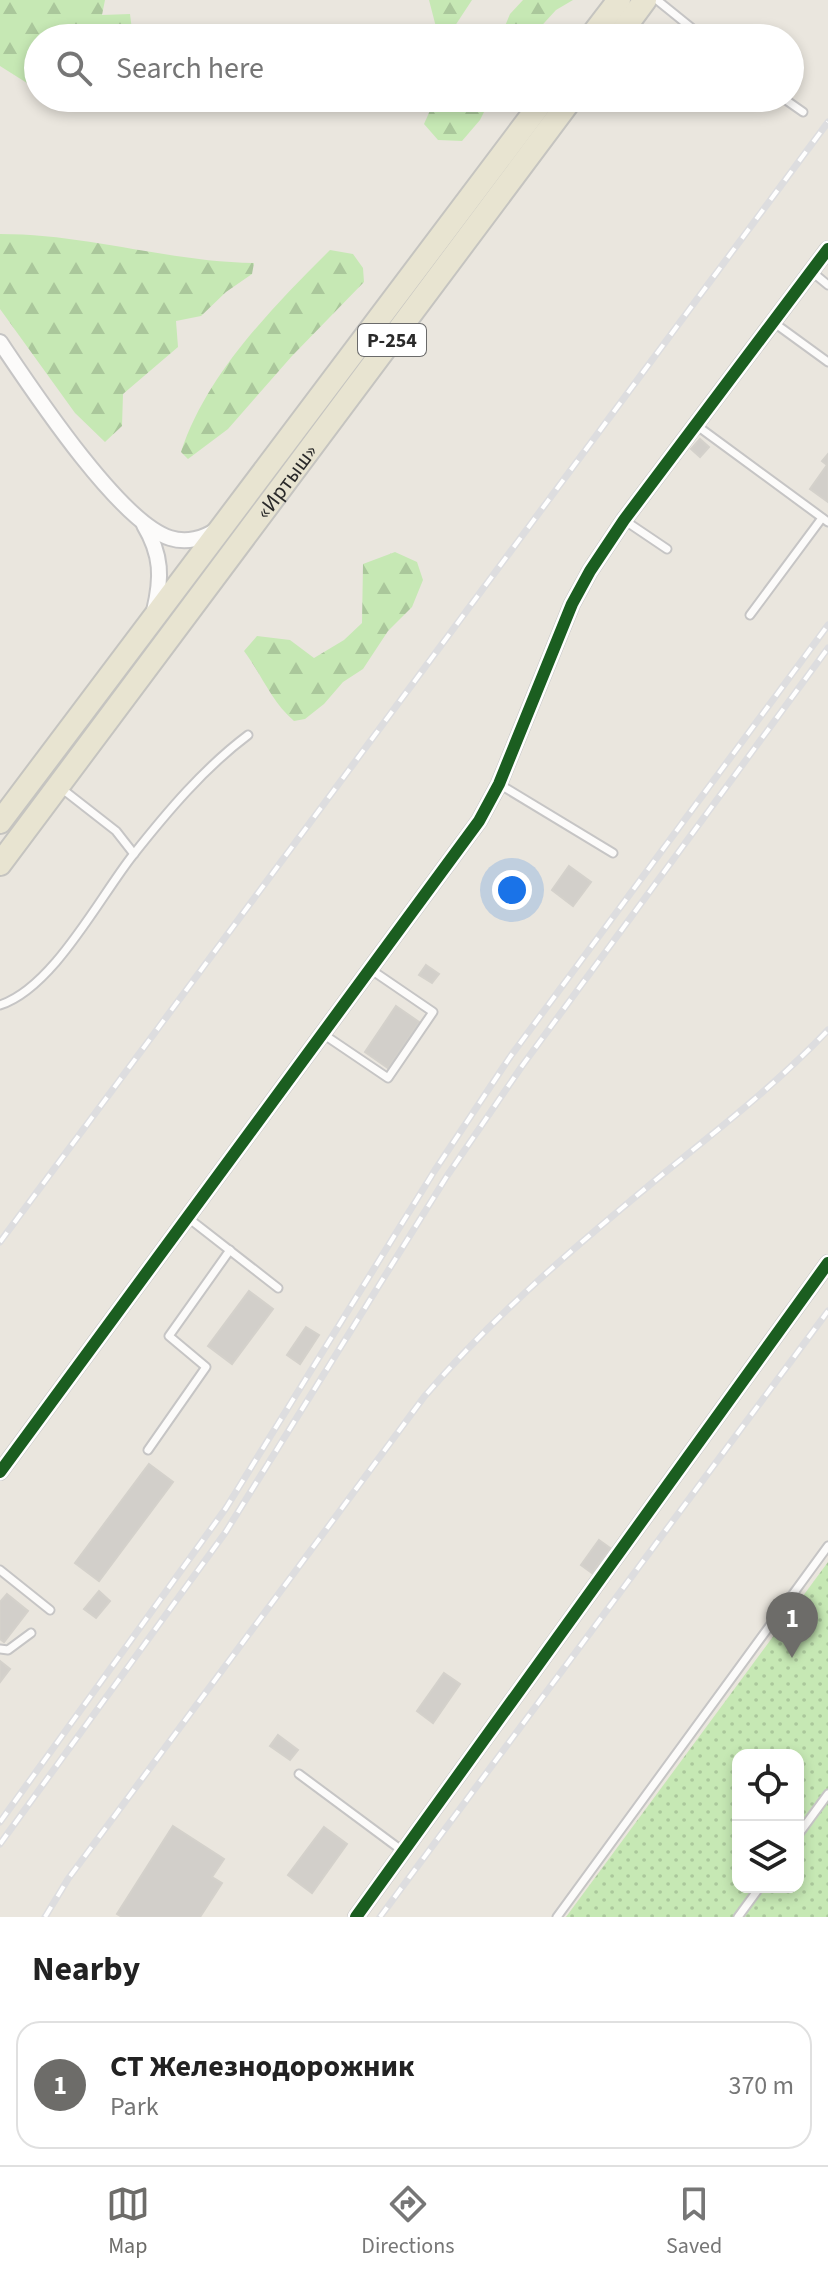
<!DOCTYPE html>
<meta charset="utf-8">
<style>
body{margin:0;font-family:"Source Sans 3",sans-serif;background:#f2f2f2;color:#222}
.controls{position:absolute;right:24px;bottom:24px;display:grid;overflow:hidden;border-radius:16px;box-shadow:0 4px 12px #0003}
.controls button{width:72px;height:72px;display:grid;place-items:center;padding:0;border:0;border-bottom:2px solid #e0e0e0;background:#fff;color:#222;font:40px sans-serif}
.you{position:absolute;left:512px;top:890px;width:28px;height:28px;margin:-20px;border:6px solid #fff;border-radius:50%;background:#1a73e8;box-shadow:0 0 0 12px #1a73e833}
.badge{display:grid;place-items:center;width:52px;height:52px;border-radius:50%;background:#6d6c69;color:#fff;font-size:26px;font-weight:700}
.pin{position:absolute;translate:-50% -66px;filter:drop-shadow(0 2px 4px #0008)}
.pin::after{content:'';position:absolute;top:42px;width:28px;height:24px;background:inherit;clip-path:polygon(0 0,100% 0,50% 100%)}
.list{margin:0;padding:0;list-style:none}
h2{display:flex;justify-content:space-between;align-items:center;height:104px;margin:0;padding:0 32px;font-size:34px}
h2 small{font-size:26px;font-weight:400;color:#767676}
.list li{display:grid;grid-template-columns:52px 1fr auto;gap:24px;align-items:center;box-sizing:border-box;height:128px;margin:0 16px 16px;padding:0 16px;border:2px solid #e0e0e0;border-radius:24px}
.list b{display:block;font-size:30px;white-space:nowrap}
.list p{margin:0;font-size:26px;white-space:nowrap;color:#767676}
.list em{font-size:26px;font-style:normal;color:#767676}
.icon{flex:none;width:44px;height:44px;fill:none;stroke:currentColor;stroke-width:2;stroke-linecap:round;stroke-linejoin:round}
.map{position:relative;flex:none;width:828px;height:1917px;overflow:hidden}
.search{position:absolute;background:#fff;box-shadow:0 4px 12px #0003;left:24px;right:24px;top:24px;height:88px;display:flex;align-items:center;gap:20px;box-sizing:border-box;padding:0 28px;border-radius:44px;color:#767676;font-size:30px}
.sheet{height:248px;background:#fff}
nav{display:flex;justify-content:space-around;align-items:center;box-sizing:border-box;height:112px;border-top:2px solid #e0e0e0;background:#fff;font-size:22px;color:#767676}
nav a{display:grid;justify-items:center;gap:4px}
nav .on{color:#6d6c69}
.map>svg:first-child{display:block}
.forest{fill:url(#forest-firs)}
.garden{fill:url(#garden-dots);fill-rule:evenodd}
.building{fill:#d2cfca;stroke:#d4d1cb;stroke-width:2}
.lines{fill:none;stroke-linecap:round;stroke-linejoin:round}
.lane-casing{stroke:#c6c5c5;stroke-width:11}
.street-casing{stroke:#c6c5c5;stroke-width:18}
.primary-casing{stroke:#c5c4c0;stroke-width:26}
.lane{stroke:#fcfbfa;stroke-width:7}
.street{stroke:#fcfbfa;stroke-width:14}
.primary{stroke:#e8e4d1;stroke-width:22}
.rail-casing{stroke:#dddddf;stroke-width:7}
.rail{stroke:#fff;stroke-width:4;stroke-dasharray:12;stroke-linecap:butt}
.cycleway-casing{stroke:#fff;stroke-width:17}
.cycleway{stroke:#1b5e20;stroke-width:12}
.labels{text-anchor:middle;stroke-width:6;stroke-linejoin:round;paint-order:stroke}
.shield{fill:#fff;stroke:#6a6a6a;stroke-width:2}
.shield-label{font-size:20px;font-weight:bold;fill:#2a2a2a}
.street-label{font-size:22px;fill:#2a2a2a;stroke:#fff}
</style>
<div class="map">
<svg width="828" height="1917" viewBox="0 0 828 1917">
<defs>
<pattern id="forest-firs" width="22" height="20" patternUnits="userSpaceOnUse" patternTransform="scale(2)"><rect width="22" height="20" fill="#c6e8b4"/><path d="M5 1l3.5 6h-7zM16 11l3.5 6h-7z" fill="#aac79b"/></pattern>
<pattern id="garden-dots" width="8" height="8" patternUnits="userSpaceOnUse" patternTransform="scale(2)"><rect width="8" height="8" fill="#c6e8b4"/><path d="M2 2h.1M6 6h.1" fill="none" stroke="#aac79b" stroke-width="1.8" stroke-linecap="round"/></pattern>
</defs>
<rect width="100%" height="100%" fill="#eae6de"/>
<!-- forest -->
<g class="forest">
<polygon points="0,0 105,0 102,15 130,14 133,38 38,38 38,90 0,66"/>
<polygon points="429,0 472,0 447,38 429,38 436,27"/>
<polygon points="523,0 573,0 556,10 534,34 535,38 500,38 510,14"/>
<polygon points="441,98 491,98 480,120 462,141 438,140 424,124 432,106"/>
<path d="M0,234C88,234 169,262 254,263L252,274L226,292L201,316L176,321L178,347L123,394L122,426L105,442L75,413L0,309Z"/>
<path d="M330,250L353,254L363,268L364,282L292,356L228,429L188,459L181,452C207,373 272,308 330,250Z"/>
<path d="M395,552L417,562L423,580L412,607L388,631L363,669L343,682L324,704L305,719L294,721C271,701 262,675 244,651L257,636L290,640L314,658L344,640L362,623L363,564Z"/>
</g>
<!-- garden -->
<path class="garden" d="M828,1562V1917H566ZM738,1755H798V1887H738Z"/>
<!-- building -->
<g class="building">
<polygon points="700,439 709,447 700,457 691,449"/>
<polygon points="828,454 828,502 810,489 827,465 822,461"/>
<polygon points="569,866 591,882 573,906 552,890"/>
<polygon points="426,965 439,974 432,983 419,975"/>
<polygon points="396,1006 419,1022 388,1068 365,1052"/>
<polygon points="249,1291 273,1309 232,1364 208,1346"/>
<polygon points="306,1327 319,1335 300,1364 287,1355"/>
<polygon points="149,1464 173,1482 99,1581 75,1563"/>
<polygon points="599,1540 610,1548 592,1573 581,1565"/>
<polygon points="99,1591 110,1601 96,1618 84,1609"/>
<polygon points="7,1594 28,1611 4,1642 0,1639 0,1602"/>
<polygon points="0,1661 10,1669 0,1682"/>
<polygon points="444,1673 460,1684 433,1723 417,1711"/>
<polygon points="278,1735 298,1750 290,1760 270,1746"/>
<polygon points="173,1826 224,1859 212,1877 222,1883 200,1917 122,1917 117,1914"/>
<polygon points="324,1827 347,1844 312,1893 288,1875"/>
</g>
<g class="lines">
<defs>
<g id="lane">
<polyline points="657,0 704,38"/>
<polyline points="783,98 803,112"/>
<polyline points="811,271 828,285"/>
<polyline points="773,322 828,362"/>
<polyline points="696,425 828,522"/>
<polyline points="624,520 667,549"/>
<polyline points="750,615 822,518"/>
<polyline points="499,784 613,853"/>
<polyline points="61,788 116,831 134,854"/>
<path d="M0,1005C53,988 99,898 133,855C167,812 204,768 248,735"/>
<polyline points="323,1034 388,1078 433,1012 370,969"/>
<polyline points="187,1217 278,1288"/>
<polyline points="148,1450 206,1367 169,1336 230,1250"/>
<polyline points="0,1570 50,1610"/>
<polyline points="0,1649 8,1650 31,1633"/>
<polyline points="299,1774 404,1852"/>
<polyline points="798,1835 828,1794"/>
<polyline points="557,1917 828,1546"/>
<polyline points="738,1917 760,1887"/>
</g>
<g id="street">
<path d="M0,342C31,388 119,522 170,538C186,543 204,539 217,529"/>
<path d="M144,525C162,555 162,578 154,611"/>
<polyline points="0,1472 479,821 499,784 572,604 590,571 624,520 828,249"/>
<polyline points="356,1917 828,1263"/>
</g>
<g id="primary">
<polyline points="590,38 619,0"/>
<polyline points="617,38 645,0"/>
<polyline points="0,822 545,98"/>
<path id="s1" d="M0,864L572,98"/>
</g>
</defs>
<!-- lane casing -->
<use href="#lane" class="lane-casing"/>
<!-- street casing -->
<use href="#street" class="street-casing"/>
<!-- primary casing -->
<use href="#primary" class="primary-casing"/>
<!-- lane -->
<use href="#lane" class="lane"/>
<!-- street -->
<use href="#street" class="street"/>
<!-- primary -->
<use href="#primary" class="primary"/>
<defs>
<g id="rail">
<polyline points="0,1242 828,122"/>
<polyline points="0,1822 226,1508 435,1170 510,1057 828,625"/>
<polyline points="0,1844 225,1533 447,1176 522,1066 828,648"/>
<path d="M45,1917L68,1879L424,1397C496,1313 578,1244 663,1174C720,1128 778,1083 828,1030"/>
<polyline points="380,1917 828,1311"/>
</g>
</defs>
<!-- rail casing -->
<use href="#rail" class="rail-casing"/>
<!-- rail -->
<use href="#rail" class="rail"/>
<defs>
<g id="cycleway">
<polyline points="0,1472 479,821 499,784 572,604 590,571 624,520 828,249"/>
<polyline points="356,1917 828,1263"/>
</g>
</defs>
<!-- cycleway casing -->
<use href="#cycleway" class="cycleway-casing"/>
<!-- cycleway -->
<use href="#cycleway" class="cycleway"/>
</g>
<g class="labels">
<!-- shield labels -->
<rect class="shield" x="358" y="324" width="68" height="32" rx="6"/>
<g class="shield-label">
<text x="392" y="347">Р-254</text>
</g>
<!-- street labels -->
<g class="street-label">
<text dy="8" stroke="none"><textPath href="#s1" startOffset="478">«Иртыш»</textPath></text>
</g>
</g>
</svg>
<div class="controls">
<button><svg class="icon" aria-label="locate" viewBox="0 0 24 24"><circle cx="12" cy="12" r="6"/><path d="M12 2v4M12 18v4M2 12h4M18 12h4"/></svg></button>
<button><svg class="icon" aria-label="layers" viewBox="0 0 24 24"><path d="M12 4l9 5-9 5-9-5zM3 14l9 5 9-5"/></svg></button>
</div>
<div class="you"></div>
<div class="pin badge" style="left:792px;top:1658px">1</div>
<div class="search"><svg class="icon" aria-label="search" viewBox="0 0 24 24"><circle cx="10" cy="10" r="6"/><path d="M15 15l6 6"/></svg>Search here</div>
</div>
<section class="sheet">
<h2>Nearby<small></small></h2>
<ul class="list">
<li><span class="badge">1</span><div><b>СТ Железнодорожник</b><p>Park</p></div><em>370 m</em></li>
</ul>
</section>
<nav>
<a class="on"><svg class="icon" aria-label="map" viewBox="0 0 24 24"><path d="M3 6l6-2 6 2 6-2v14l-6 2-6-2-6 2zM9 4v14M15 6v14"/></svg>Map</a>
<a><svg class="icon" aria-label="directions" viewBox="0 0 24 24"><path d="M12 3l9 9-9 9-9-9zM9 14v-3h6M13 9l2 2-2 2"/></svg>Directions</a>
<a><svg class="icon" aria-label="saved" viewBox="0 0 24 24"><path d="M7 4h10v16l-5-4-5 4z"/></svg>Saved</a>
</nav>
